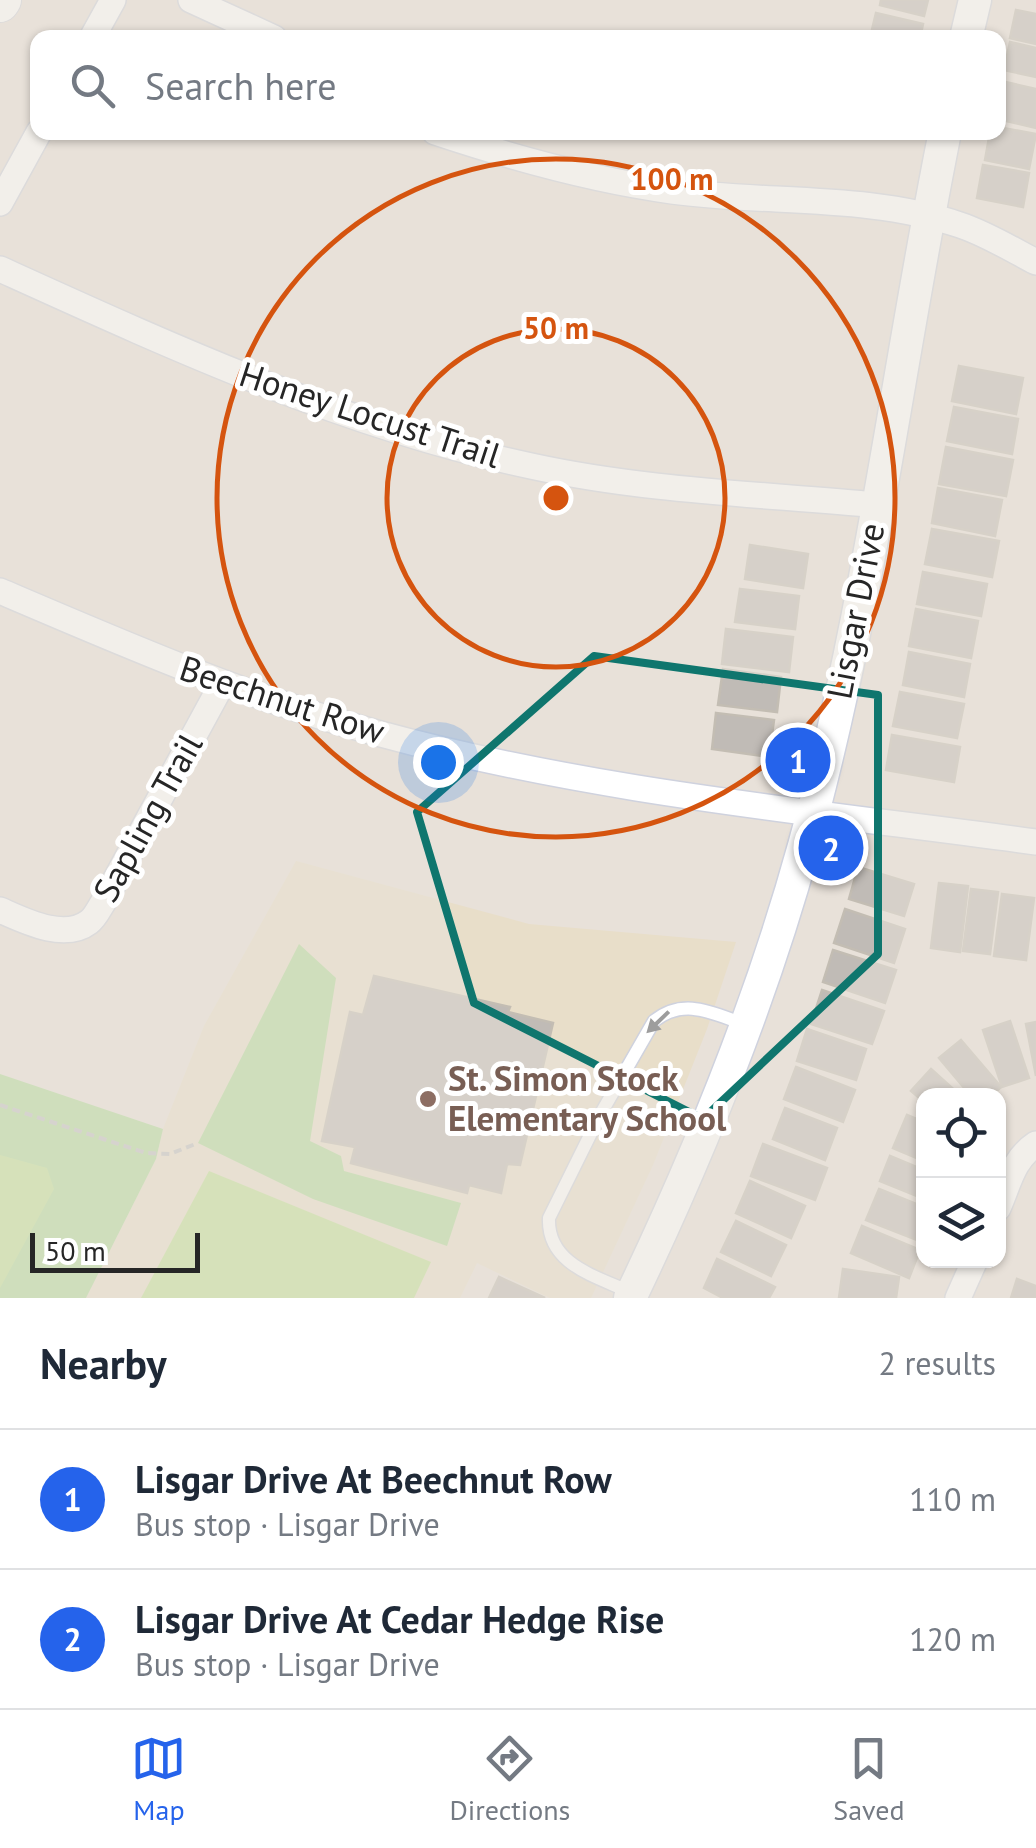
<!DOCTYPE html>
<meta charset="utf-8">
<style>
body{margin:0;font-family:"PT Sans",sans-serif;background:#f2f2f3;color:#1f2937}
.controls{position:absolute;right:30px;bottom:30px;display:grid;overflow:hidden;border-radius:20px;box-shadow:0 2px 8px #0004}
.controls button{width:90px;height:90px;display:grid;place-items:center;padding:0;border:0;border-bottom:2px solid #e0e1e3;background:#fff;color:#1f2937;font:50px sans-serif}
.scale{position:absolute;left:30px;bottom:25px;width:170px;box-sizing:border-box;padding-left:10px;border:5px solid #262626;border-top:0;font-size:28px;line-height:35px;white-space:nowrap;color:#262626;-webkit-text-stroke:8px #fff;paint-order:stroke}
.you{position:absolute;left:438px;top:762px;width:35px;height:35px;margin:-25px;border:8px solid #fff;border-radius:50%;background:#1a73e8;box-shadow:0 0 0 15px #1a73e833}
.badge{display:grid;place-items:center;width:65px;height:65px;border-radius:50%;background:#2563eb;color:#fff;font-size:32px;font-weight:700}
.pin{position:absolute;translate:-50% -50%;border:5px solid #fff;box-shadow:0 2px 10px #0006}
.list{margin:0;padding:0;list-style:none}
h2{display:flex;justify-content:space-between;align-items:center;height:130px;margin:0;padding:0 40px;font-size:42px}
h2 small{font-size:32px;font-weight:400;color:#747a83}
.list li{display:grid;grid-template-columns:65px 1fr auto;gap:30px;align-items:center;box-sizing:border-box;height:140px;padding:0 40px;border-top:2px solid #e0e1e3}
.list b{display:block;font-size:38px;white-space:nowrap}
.list p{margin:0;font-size:32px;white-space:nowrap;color:#747a83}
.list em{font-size:32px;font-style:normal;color:#747a83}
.icon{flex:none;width:55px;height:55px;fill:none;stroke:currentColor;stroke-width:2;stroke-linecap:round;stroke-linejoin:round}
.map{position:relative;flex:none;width:1036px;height:1298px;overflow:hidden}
.search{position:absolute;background:#fff;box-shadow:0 2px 8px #0004;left:30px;right:30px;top:30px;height:110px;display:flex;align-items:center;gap:25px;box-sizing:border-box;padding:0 35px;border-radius:20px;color:#747a83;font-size:38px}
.sheet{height:410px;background:#fff}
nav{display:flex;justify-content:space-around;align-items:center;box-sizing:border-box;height:140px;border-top:2px solid #e0e1e3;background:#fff;font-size:28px;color:#747a83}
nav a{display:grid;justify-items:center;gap:5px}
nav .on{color:#2563eb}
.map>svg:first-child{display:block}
.education{fill:#e8dec9}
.green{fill:#b1da9a}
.pitch{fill:#c2e196}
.building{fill:#c0bbb6;stroke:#c3bdb3;stroke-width:2.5}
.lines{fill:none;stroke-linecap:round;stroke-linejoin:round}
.service-casing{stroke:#cfd2de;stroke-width:15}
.minor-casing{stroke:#cfd2de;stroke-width:28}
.tertiary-casing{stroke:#cfd2de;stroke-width:35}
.secondary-casing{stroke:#cfd2de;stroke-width:40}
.path{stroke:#c2c2c2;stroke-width:4;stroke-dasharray:8 5;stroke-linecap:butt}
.service{stroke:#fff;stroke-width:12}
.minor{stroke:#fff;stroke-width:25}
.tertiary{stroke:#fff;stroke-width:32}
.secondary{stroke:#fff;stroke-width:38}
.oneway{fill:#9d9d9d}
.marked{fill:none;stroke:#0f766e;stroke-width:8;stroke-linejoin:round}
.ring{fill:none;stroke:#d5540f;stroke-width:5}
.education-dot{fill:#8d6e63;stroke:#fff;stroke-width:4}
.labels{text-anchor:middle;stroke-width:10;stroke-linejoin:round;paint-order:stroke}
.street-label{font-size:35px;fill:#262626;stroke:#fff}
.education-label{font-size:35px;font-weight:bold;fill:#785e54;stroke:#fff;text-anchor:start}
.centre{fill:#d5540f;stroke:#fff;stroke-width:5}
.ring-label{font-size:30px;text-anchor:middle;font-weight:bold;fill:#d5540f;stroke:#fff;stroke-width:10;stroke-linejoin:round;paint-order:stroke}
</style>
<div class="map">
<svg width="1036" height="1298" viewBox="0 0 1036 1298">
<rect width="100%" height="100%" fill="#e8e1d9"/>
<!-- education -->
<polygon class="education" points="296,861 529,924 736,942 707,1029 653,1165 591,1298 550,1298 477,1263 460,1298 86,1298 156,1159 163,1129 204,1026"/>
<!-- green -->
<g class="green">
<polygon points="299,944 336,978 310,1141 341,1156 344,1171 461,1203 447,1246 313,1199 198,1143"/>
<polygon points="0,1074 163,1129 156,1159 86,1298 0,1298"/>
</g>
<!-- pitch -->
<g class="pitch">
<polygon points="0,1155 47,1168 54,1189 0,1288"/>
<polygon points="209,1171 431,1262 414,1298 141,1298"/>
</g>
<!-- building -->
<g class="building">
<polygon points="881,0 928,0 924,16 880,5"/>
<polygon points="1016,10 1036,14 1036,44 1010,38"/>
<polygon points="876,13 923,24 920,38 870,38"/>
<polygon points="1010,42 1036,48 1036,77 1004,70"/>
<polygon points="1001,81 1036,89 1036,128 998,119"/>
<polygon points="998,127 1036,134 1029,169 985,160 990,132 998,132"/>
<polygon points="983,165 1029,173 1023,207 977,198"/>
<polygon points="959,366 1023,378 1016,414 952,401"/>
<polygon points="954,407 1018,419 1012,454 947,441"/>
<polygon points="946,447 1013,460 1006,496 939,484"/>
<polygon points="938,488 1002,500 995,536 932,523"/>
<polygon points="932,529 999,541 992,577 925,564"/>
<polygon points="750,545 808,554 803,588 745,579"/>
<polygon points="923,572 987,584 981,616 917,604"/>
<polygon points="740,589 799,596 795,629 735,622"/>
<polygon points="916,609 978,621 971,658 909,646"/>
<polygon points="726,629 793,637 789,672 722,664"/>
<polygon points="909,652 970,664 964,697 903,685"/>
<polygon points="723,669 781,677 777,712 718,705"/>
<polygon points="900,692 964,704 957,738 893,726"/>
<polygon points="716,713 774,720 769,757 712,749"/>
<polygon points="892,735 960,747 954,782 886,770"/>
<polygon points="858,867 914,884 904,916 849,899"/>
<polygon points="939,883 968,886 960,952 931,948"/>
<polygon points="971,889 998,892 990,954 963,951"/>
<polygon points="1002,894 1034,898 1026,960 994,956"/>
<polygon points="845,909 905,929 894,963 834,943"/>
<polygon points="833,950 896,970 885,1003 823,982"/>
<polygon points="374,976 510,1007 508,1012 553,1023 520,1165 507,1164 501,1193 469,1185 467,1193 351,1163 355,1147 322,1141 350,1012 363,1015"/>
<polygon points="822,990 884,1011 872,1044 811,1024"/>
<polygon points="1010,1021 1029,1078 1002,1087 983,1030"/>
<polygon points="1036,1022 1036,1076 1026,1024"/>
<polygon points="807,1029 866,1049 856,1080 797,1061"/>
<polygon points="961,1040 1001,1087 992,1096 971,1096 939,1058"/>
<polygon points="796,1067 855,1090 843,1122 784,1099"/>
<polygon points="931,1069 961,1096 924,1096 924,1102 911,1091"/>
<polygon points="785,1108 837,1128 825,1160 773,1139"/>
<polygon points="907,1115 924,1122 924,1161 893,1148"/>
<polygon points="763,1144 827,1168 815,1200 751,1176"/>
<polygon points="890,1156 924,1170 924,1199 880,1181"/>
<polygon points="750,1181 805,1206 791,1238 736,1213"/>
<polygon points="879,1189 924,1207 922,1242 866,1220"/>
<polygon points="736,1221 786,1245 771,1276 721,1252"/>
<polygon points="862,1226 920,1250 909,1278 851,1253"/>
<polygon points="717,1259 775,1287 769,1298 723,1298 704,1288"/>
<polygon points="843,1269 899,1277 896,1298 839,1298"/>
<polygon points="499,1277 545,1298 489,1298"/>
<polygon points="1017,1279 1036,1286 1036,1298 1011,1298"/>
</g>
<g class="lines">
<defs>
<path id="service" d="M630,1292C595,1276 547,1264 549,1218L600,1115L654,1021C684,997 712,1013 744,1024"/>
<g id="minor">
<polyline points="191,0 274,38"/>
<polyline points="92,38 113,0"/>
<path d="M435,132C513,158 591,180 672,191C767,204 869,194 960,225C987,234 1011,249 1036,262"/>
<polyline points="0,203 39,132"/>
<path d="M0,269C172,347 346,427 531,466C645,491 761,494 877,505"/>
<path d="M0,591C124,644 246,697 377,733C592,792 816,812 1036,842"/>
<path d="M0,910C25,921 64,941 89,922C95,918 100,907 104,901L222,684"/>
<path d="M998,1208C1009,1184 1012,1160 1036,1144"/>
<polyline points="958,1298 975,1260"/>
</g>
<g id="tertiary">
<polyline points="966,38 975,0"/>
<path d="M630,1298C700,1152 761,1002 804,846C869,612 897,370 945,132"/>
</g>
<polyline id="secondary" points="0,3 2,0"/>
</defs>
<!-- service casing -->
<use href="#service" class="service-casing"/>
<!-- minor casing -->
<use href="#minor" class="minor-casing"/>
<!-- tertiary casing -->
<use href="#tertiary" class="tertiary-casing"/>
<!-- secondary casing -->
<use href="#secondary" class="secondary-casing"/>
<!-- path -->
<polyline class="path" points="0,1105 146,1153 170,1154 198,1143"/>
<!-- service -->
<use href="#service" class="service"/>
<!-- minor -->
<use href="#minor" class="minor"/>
<!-- tertiary -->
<use href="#tertiary" class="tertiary"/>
<!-- secondary -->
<use href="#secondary" class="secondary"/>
</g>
<!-- one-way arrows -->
<defs><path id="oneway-solid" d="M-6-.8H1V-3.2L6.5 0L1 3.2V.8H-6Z" transform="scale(2.5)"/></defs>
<use class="oneway" href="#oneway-solid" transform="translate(658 1022) rotate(136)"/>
<!-- marked area -->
<path d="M0 0H1036V1298H0ZM594,656L878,695V954L703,1119L474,1003L417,812Z" fill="#e8e1d9" fill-opacity=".55" fill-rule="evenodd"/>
<path class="marked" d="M594,656L878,695V954L703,1119L474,1003L417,812Z"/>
<!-- distance rings -->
<g class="ring">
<circle cx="556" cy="498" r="169"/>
<circle cx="556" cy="498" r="339"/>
</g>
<!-- markers -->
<circle class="education-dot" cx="428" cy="1099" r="10"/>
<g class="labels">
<!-- street labels -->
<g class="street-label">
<text transform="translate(370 415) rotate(18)" y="12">Honey Locust Trail</text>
<text transform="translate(856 611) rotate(-79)" y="12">Lisgar Drive</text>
<text transform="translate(282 700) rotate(18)" y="12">Beechnut Row</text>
<text transform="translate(148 818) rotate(-61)" y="12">Sapling Trail</text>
</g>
<!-- education labels -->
<g class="education-label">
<text x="448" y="1091">St. Simon Stock<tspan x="448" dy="40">Elementary School</tspan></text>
</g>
</g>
<circle cx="556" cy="498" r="15" class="centre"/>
<g class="ring-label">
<text x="672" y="190">100 m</text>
<text x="556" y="339">50 m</text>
</g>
</svg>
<div class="controls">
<button><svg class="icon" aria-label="locate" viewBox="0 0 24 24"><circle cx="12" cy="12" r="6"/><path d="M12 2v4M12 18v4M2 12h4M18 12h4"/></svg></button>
<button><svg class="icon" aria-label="layers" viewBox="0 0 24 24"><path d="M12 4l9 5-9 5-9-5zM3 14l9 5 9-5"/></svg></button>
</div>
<div class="scale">50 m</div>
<div class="you"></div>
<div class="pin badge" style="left:798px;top:760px">1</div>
<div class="pin badge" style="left:831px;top:848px">2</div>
<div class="search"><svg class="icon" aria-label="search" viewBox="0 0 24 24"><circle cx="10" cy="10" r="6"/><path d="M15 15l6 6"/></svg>Search here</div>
</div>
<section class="sheet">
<h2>Nearby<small>2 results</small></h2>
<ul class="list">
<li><span class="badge">1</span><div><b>Lisgar Drive At Beechnut Row</b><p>Bus stop · Lisgar Drive</p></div><em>110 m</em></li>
<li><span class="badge">2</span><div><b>Lisgar Drive At Cedar Hedge Rise</b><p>Bus stop · Lisgar Drive</p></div><em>120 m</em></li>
</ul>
</section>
<nav>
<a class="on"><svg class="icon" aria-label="map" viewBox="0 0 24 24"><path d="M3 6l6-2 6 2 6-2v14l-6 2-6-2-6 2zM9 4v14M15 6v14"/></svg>Map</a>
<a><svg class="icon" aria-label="directions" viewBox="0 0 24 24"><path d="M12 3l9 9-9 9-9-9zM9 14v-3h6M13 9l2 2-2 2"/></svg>Directions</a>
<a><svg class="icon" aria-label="saved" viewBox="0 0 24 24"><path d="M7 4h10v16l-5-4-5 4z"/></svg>Saved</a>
</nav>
